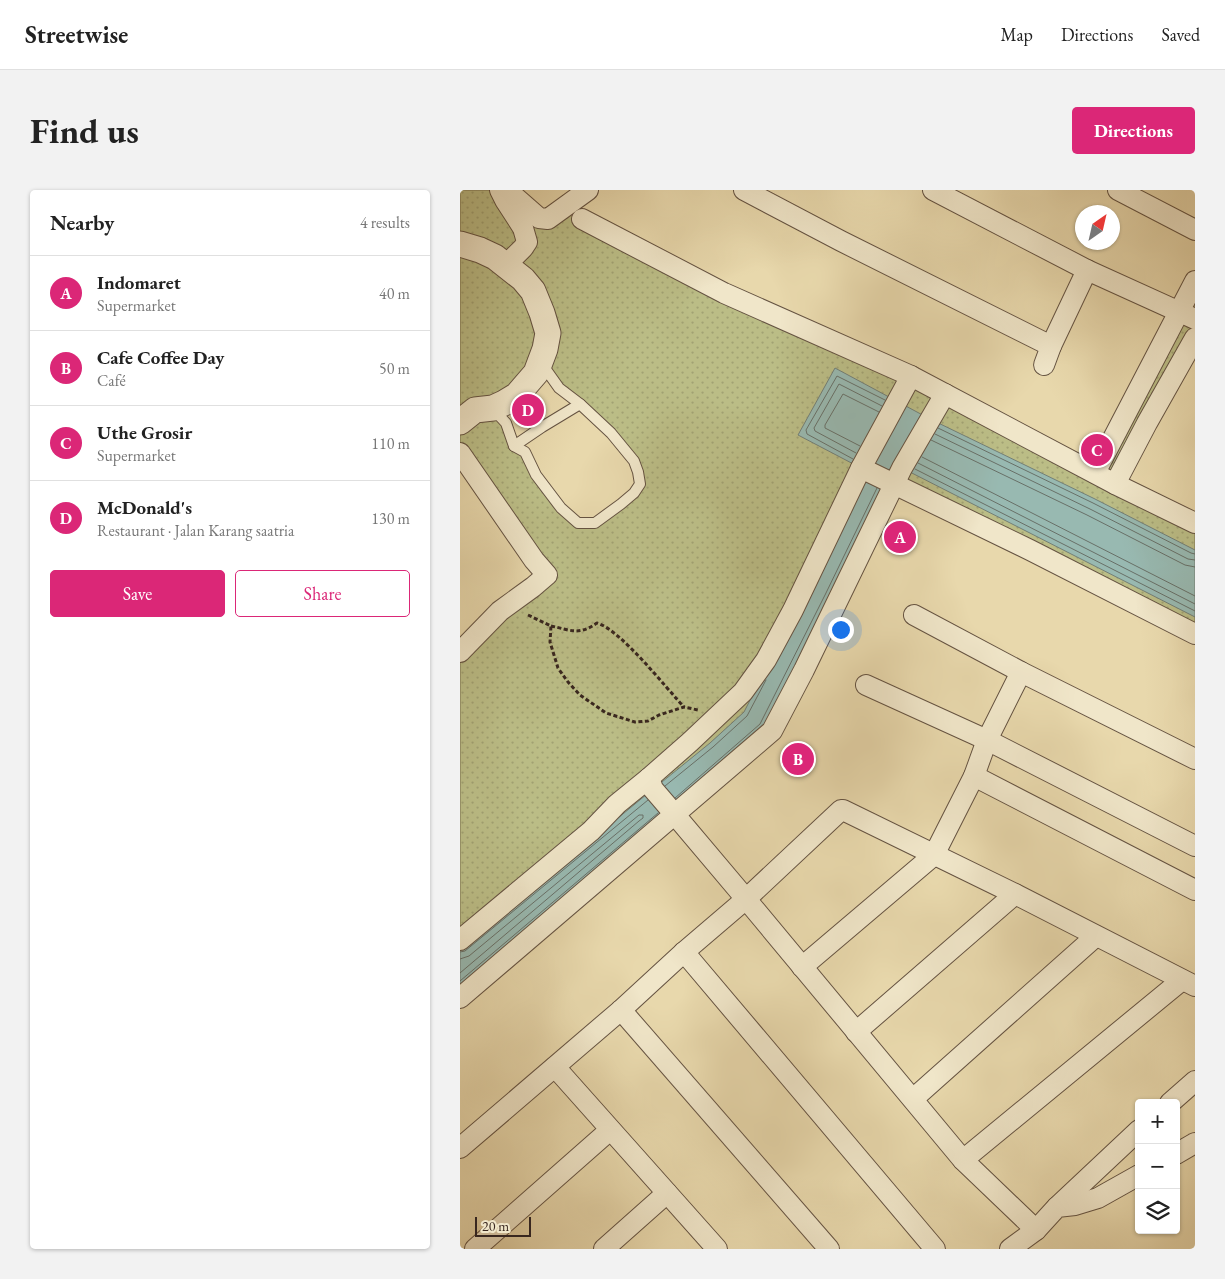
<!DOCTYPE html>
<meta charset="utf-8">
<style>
body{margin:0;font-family:"EB Garamond",serif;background:#f2f2f2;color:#222}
.controls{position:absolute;right:15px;bottom:15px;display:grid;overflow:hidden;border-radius:5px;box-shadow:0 1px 4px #0004}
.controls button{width:45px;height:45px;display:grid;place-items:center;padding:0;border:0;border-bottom:1px solid #e0e0e0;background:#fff;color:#222;font:25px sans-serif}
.compass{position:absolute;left:615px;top:15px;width:45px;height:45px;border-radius:50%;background:#fff;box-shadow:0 1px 4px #0004;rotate:34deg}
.scale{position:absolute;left:15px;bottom:12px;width:56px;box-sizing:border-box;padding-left:5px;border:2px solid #39271f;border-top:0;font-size:14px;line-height:18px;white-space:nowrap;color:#39271f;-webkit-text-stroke:4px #f0e6c9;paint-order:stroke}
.you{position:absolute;left:380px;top:439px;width:18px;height:18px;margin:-12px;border:4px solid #fff;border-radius:50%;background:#1a73e8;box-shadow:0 0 0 8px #1a73e833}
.badge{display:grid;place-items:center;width:32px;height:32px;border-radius:50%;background:#db2777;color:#fff;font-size:16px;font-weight:700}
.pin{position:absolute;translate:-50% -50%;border:2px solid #fff;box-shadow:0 1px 5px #0006}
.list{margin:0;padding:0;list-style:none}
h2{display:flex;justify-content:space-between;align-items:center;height:65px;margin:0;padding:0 20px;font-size:21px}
h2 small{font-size:16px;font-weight:400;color:#767676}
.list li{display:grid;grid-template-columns:32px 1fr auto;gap:15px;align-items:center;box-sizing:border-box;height:75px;padding:0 20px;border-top:1px solid #e0e0e0}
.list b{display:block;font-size:19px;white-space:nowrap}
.list p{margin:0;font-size:16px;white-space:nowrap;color:#767676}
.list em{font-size:16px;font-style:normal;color:#767676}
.actions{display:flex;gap:10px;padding:15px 20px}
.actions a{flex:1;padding:11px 0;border:1px solid #db2777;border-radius:5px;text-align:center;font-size:18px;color:#db2777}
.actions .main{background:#db2777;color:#fff}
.icon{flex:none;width:28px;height:28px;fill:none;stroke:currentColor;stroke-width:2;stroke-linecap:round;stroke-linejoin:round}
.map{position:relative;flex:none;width:735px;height:1059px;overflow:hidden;border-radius:5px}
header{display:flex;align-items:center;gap:30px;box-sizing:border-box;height:70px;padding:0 25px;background:#fff;border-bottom:1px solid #e0e0e0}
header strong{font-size:24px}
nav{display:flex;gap:28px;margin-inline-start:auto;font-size:18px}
.intro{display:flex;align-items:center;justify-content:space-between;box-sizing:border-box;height:120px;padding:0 30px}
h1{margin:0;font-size:35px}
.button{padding:12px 22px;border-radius:5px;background:#db2777;color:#fff;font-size:18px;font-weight:700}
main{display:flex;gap:30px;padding:0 30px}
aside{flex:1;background:#fff;border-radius:5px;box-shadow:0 1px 4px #0004}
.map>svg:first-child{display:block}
.grass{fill:url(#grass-dots);stroke:#7a7252;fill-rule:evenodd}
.water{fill:#98b9b1;stroke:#727f77}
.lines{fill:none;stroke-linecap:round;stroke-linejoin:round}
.shore{stroke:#687068;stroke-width:1}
.service-casing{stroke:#655342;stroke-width:12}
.minor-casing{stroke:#655342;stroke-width:22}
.tertiary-casing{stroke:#655342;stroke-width:27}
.path{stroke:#39271f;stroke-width:3;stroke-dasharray:4 2.5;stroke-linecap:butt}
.service{stroke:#f0e6c9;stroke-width:10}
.minor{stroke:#f0e6c9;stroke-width:20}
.tertiary{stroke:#f0e6c9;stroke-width:25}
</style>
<header>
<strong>Streetwise</strong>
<nav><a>Map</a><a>Directions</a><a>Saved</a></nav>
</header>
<div class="intro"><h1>Find us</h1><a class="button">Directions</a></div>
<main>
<aside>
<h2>Nearby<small>4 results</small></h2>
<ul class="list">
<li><span class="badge">A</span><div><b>Indomaret</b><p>Supermarket</p></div><em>40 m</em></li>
<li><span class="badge">B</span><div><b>Cafe Coffee Day</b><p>Café</p></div><em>50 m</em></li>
<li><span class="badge">C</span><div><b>Uthe Grosir</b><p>Supermarket</p></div><em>110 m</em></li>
<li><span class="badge">D</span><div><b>McDonald's</b><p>Restaurant · Jalan Karang saatria</p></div><em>130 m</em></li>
</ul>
<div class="actions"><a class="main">Save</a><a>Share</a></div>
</aside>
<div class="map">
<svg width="735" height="1059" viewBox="0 0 735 1059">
<defs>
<pattern id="grass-dots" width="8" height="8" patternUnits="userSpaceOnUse" patternTransform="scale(1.25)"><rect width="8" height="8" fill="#bbbd86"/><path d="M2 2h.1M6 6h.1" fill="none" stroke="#a2a273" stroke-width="1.8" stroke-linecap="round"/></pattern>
</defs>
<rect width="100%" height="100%" fill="#e8d8ac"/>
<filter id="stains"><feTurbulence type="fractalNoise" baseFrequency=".004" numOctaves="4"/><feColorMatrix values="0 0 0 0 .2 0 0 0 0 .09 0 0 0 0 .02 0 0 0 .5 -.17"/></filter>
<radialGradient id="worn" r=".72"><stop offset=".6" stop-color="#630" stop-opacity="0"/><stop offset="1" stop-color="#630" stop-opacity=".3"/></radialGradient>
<!-- grass -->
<path class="grass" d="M0,0H47L79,28L111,13L260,94L635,283L735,91V148L656,294L735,333V444L434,294L344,480L0,808V462L87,385L0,263ZM81,173L177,278L180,294L135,333H118L54,256L33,218Z"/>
<!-- water -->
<polygon class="water" points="375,178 470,229 635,309 735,360 735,427 442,278 370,408 304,537 0,798 0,759 181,609 250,553 284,522 390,314 401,278 338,245"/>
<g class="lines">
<!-- shore -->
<g class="shore">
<polyline points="478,238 633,313 731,363 735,364"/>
<polyline points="475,244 630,319 728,369 735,370"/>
<polyline points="471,250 627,325 725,375 735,377"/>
<polyline points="400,256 365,238 365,235 383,204 419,222"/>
<polyline points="396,263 355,241 354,238 379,194 422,216"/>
<polyline points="462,267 735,406"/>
<polyline points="393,269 347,244 346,240 377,186 425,210"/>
<polyline points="458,273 735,414"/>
<polyline points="455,279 735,421"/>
<polyline points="205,596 253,557 287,526 306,490"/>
<polyline points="215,608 300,534 365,405 417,298"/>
<polyline points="0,762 5,761 188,610"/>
<polyline points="0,769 9,766 179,625 183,625 183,628 179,631 0,783"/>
<polyline points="0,791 198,623"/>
</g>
<defs>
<g id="service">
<polyline points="33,219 46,233 54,256 65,262 76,285 101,318 118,333 135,333 161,314 174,303 180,294 178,282 174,271 151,243 120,214 99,198 82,174"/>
<polyline points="54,256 82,237 120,214"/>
</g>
<g id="minor">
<polyline points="40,0 45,10 63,38 67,52 63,58 46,75"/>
<polyline points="47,0 79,28 88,29 128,0"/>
<polyline points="284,0 381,51 591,156 627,80"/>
<polyline points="473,0 627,80 735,129"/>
<polyline points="658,0 735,40"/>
<polyline points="122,29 264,103 451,186 655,294 735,333"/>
<polyline points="584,175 591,156"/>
<polyline points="0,263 74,370 87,385 73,397 40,421 0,462"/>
<polyline points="401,278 570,360 735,444"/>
<polyline points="635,283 735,91"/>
<polyline points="655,294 687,233 735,148"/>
<polyline points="454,425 561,482 735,569"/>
<polyline points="406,495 527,550 735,656"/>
<polyline points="514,586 735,700"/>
<polyline points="189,588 193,599 205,613 286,709 503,970 576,1040"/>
<polyline points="0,750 131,641 157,614 189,588 230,552 283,502 306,470 333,420 401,278 451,186"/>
<polyline points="224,762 475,1059"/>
<polyline points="342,777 474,665 514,586 527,550 561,482"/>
<polyline points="0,808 312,541 344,480 442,278 485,204"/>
<polyline points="161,820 369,1059"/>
<polyline points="396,842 555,704"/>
<polyline points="95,877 257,1059"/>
<polyline points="453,909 636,746"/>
<polyline points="710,913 735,891"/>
<polyline points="0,958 161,820 224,762 286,709 381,620 383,620 555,704 735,796"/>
<polyline points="716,964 735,953"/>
<polyline points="503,970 722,790"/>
<polyline points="597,1017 679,940"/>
<polyline points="15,1059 150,940"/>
<polyline points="144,1059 207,1003"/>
<polyline points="550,1059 576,1040 597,1017 615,1015 638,1008 679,985"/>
</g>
<polyline id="tertiary" points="0,54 20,60 35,67 63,89 73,101 82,123 88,143 85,159 76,183 57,205 44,213 33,218 15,220 0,232"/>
</defs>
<!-- service casing -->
<use href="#service" class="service-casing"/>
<!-- minor casing -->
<use href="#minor" class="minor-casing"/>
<!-- tertiary casing -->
<use href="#tertiary" class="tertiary-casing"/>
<!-- path -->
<g class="path">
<polyline points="68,425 91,436 90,452 98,478 108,492 120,505 146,523 175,532 188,531 199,525 224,517 238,520"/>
<path d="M91,436C111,440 118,446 137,433C161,440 206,498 224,517"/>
</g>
<!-- service -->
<use href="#service" class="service"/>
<!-- minor -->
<use href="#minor" class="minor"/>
<!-- tertiary -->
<use href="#tertiary" class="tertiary"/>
</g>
<rect width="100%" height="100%" filter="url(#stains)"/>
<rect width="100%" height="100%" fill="url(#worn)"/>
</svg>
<div class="controls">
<button>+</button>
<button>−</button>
<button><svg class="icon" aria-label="layers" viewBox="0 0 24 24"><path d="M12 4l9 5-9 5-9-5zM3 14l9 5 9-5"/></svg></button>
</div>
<svg class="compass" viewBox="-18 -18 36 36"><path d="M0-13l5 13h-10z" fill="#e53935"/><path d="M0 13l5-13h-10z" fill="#767676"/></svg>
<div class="scale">20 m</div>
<div class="you"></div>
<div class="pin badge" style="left:440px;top:347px">A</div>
<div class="pin badge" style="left:338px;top:569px">B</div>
<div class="pin badge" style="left:637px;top:260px">C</div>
<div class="pin badge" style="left:68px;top:220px">D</div>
</div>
</main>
